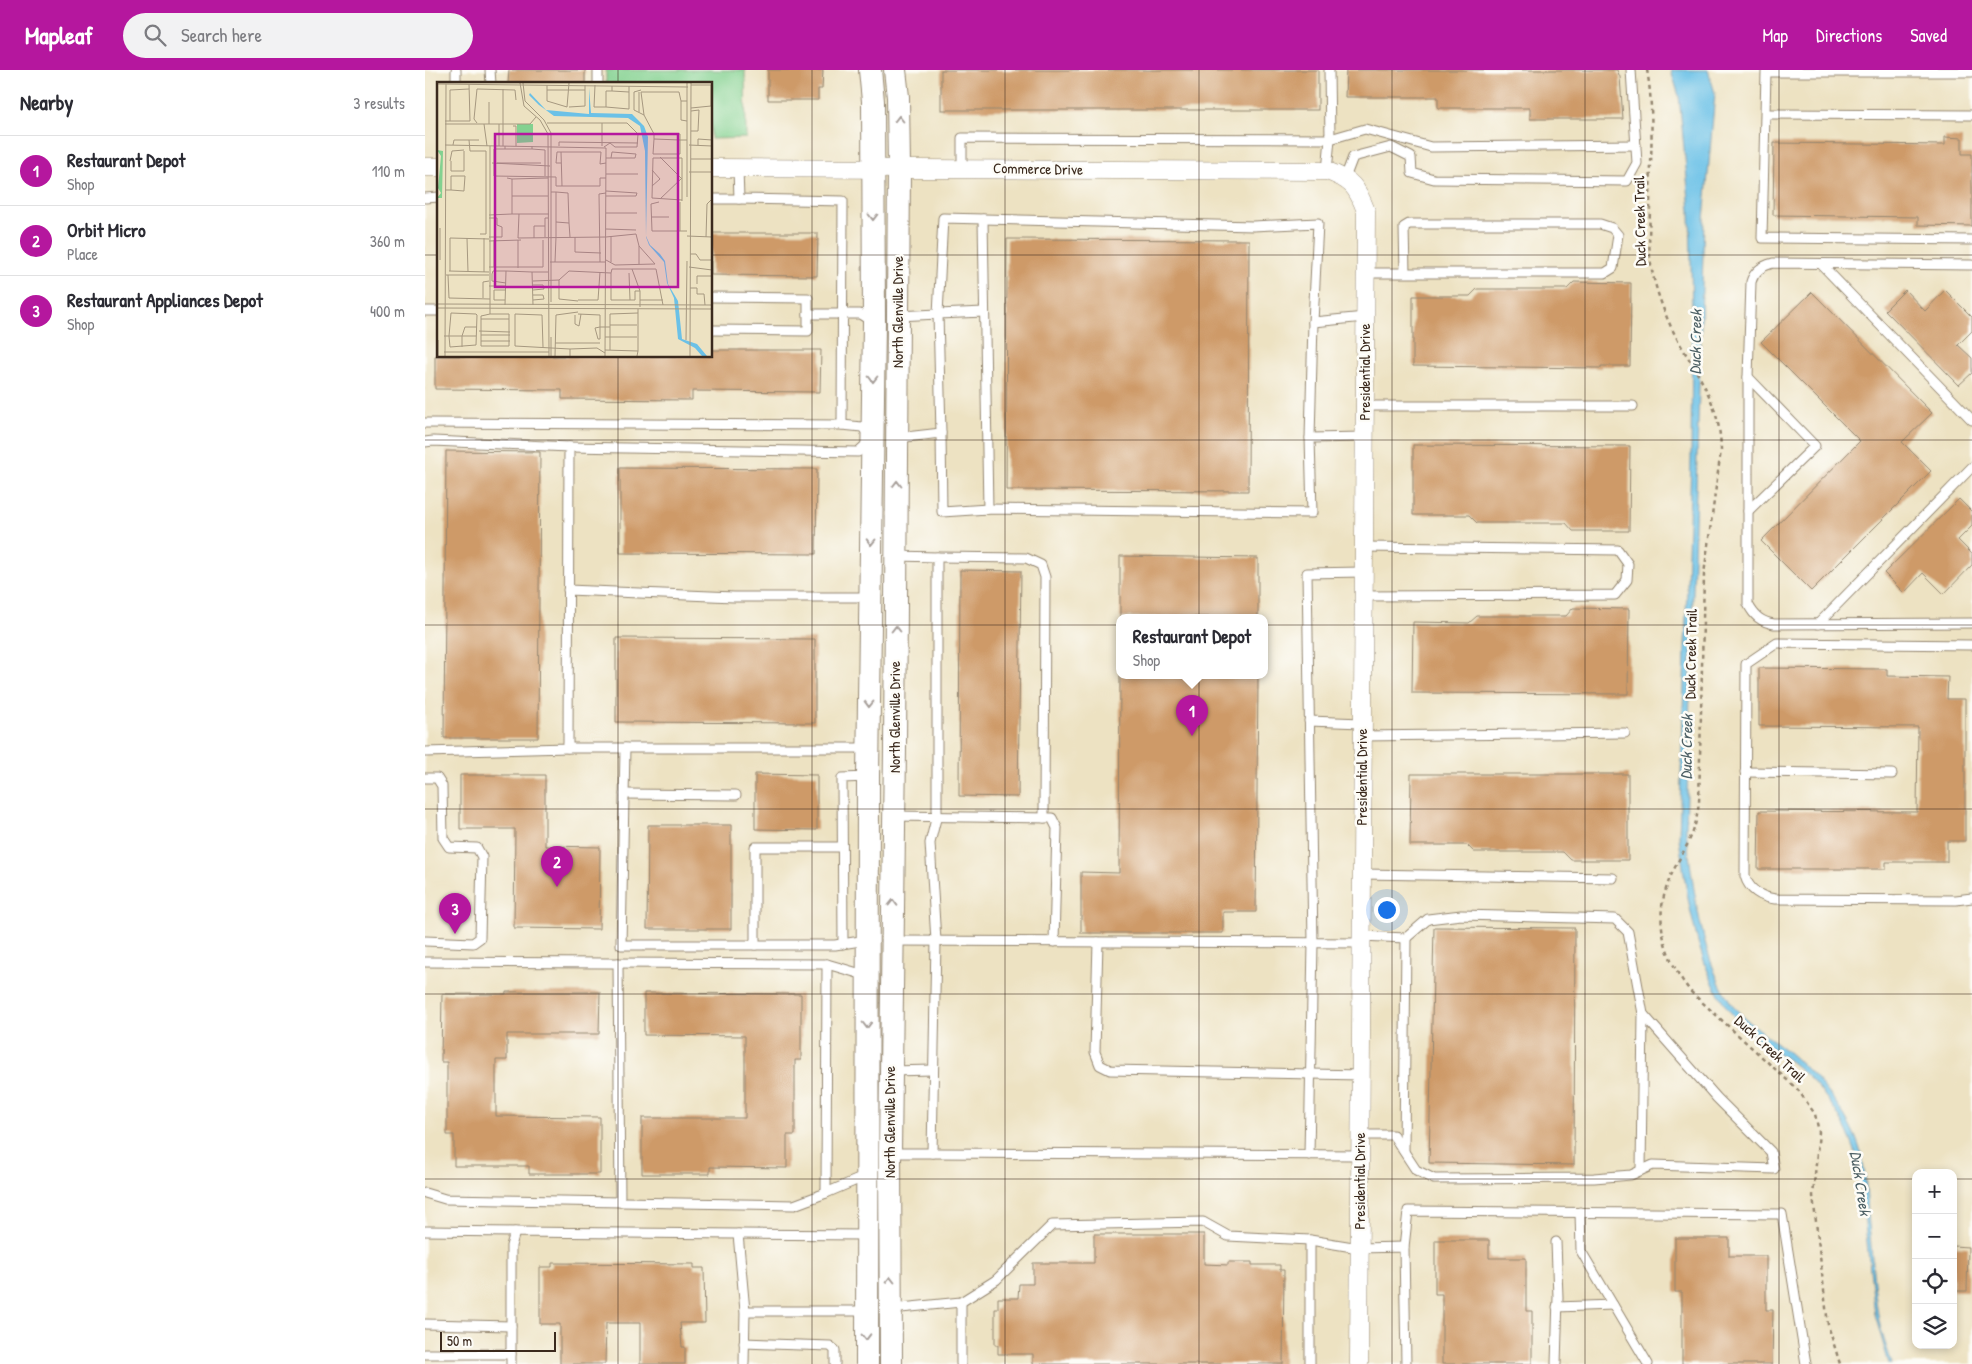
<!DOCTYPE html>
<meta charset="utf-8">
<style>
body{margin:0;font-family:"Patrick Hand",sans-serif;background:#f2f2f3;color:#2b2b33}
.controls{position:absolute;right:15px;bottom:15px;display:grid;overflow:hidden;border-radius:10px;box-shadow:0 2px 8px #0003}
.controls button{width:45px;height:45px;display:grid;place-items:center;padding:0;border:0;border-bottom:1px solid #e1e1e2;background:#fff;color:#2b2b33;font:25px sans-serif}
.scale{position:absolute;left:15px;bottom:12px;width:116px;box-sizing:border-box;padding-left:5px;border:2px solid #3b2a1e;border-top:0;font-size:14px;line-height:18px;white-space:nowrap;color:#3b2a1e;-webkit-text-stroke:4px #fdfcf7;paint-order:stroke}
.you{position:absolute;left:961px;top:839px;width:18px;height:18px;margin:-12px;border:4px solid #fff;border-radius:50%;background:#1a73e8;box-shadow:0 0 0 8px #1a73e833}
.badge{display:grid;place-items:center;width:32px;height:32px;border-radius:50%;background:#b5179e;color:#fff;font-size:16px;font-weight:700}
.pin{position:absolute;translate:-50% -41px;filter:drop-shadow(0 1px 2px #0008)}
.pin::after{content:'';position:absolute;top:26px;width:18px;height:15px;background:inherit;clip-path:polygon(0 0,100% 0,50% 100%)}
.popup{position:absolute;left:691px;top:544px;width:152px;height:65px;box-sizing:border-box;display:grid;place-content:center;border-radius:10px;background:#fff;filter:drop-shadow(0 1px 4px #0005);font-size:16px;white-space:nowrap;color:#7c7c81}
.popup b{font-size:19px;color:#2b2b33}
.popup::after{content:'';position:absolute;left:50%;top:100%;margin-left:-10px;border:10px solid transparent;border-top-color:#fff}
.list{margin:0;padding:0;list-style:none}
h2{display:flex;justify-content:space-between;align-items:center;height:65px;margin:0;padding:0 20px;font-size:21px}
h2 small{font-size:16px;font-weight:400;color:#7c7c81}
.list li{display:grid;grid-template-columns:32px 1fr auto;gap:15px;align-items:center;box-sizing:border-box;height:70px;padding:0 20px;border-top:1px solid #e1e1e2}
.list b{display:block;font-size:19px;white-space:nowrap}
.list p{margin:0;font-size:16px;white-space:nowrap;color:#7c7c81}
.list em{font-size:16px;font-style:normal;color:#7c7c81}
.icon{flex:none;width:28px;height:28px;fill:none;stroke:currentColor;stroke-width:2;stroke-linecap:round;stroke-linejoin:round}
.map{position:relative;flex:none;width:1547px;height:1294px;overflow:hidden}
header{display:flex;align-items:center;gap:30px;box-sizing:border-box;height:70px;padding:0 25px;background:#b5179e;color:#fff}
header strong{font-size:24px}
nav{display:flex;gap:28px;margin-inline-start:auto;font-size:18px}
.search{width:350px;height:45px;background:#f2f2f3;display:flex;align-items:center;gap:12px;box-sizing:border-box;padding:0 18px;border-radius:28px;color:#7c7c81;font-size:19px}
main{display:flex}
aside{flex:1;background:#fff}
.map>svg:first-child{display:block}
.green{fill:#83d190;stroke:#5f7e57}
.water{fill:#6bc1e7;stroke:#537682}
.building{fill:#ce9a67}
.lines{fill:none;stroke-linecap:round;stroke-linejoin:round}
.service-casing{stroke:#948670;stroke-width:11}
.minor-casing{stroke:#948670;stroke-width:19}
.tertiary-casing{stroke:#948670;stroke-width:24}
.path{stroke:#948670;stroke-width:2.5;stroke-dasharray:4 4;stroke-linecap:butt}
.service{stroke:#fff;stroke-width:9}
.minor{stroke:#fff;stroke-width:18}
.tertiary{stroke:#fff;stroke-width:22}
.oneway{stroke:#a79f9a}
.grid{fill:none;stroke:#3b2a1e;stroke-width:1;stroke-opacity:0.55}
.labels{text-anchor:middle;stroke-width:5;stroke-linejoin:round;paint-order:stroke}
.street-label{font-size:15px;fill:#3b2a1e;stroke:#fdfcf7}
.water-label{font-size:16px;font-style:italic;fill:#4c5f64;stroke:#fdfcf7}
.inset-road{fill:none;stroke:#a69880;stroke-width:1}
.view{fill:#b5179e;fill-opacity:0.15;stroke:#b5179e;stroke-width:2.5}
.inset-edge{fill:none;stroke:#3b2a1e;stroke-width:2.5}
</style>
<header>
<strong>Mapleaf</strong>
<div class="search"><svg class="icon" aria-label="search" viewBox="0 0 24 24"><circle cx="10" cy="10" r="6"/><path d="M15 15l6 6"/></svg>Search here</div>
<nav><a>Map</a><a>Directions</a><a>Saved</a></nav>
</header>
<main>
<aside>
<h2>Nearby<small>3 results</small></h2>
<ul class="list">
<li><span class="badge">1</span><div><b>Restaurant Depot</b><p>Shop</p></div><em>110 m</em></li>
<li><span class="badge">2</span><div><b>Orbit Micro</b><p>Place</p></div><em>360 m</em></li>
<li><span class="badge">3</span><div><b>Restaurant Appliances Depot</b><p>Shop</p></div><em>400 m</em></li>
</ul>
</aside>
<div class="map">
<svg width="1547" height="1294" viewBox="0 0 1547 1294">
<rect width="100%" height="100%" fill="#fdfcf7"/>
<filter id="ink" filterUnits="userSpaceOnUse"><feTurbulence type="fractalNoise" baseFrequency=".02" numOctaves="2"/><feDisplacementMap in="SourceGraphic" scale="10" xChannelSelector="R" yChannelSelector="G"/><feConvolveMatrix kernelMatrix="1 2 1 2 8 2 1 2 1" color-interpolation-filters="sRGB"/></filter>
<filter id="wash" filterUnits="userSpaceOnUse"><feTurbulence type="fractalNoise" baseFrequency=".0096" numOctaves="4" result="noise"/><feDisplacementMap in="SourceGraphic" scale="20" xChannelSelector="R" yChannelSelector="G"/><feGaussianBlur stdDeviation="1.12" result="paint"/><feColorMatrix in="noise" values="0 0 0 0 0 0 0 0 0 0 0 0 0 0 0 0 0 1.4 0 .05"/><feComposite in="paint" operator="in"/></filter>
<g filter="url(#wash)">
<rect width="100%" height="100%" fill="#ede2c2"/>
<!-- green -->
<polygon class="green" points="181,0 320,0 321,68 286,69 286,14 181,14"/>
<!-- water -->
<path class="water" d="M1246,0H1283L1290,23L1279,150L1261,760C1267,810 1277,900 1311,939C1329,959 1353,972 1372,990C1396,1011 1418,1038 1431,1068C1441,1092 1441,1120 1443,1145C1447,1180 1448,1216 1454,1251C1457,1266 1463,1280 1467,1294H1464L1450,1245L1433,1091C1423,1053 1397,1016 1366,992C1346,977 1323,964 1307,944C1272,902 1261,822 1254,768L1266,389L1267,245L1265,140L1254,26Z"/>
<g id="blocks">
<!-- building -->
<g class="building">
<polygon points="84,0 160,0 160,14 83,14"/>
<polygon points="343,0 398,0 397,19 393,19 393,30 343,30"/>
<rect x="516" y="0" width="377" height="40"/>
<polygon points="921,0 1192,0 1195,7 1198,49 1105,49 1105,38 1013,38 1013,27 920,27"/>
<polygon points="1520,67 1537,68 1537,84 1547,84 1547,156 1493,155 1493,147 1348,145 1349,73 1520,75"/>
<polygon points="286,163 393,163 392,206 286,205"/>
<polygon points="582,169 824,170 823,421 581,420"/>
<polygon points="1149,212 1206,213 1205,296 1176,296 1176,298 988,296 988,226 1045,226 1052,219 1142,219"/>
<polygon points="1480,220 1500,241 1520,220 1547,247 1547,261 1533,275 1547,288 1547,303 1534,315 1460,240"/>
<polygon points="1387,222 1507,343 1477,372 1506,401 1386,521 1336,471 1435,371 1336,272"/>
<polygon points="286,280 396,280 395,322 267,321 267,330 137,329 137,320 10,319 10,286 286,286"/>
<polygon points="988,375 1205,376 1204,461 1148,461 1141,453 1052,453 1044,445 988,445"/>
<polygon points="21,381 115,382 113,668 19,668"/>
<polygon points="195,398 392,399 391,484 195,483"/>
<polygon points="1534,429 1547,442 1547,456 1533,470 1547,484 1547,495 1519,524 1498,503 1479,523 1459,503"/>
<polygon points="695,486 833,488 833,547 695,547"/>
<polygon points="535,500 596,501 593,727 534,726"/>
<polygon points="1148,538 1204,539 1203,624 987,623 988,552 1044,553 1052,546 1141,546"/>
<polygon points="191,568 390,569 390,653 191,652"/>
<polygon points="1334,598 1462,599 1462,606 1523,607 1522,629 1540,629 1540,771 1522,771 1522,792 1461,792 1461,799 1333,799 1334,741 1492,742 1493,657 1334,656"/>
<polygon points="695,605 833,605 831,842 798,842 798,863 656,863 656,802 694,803"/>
<polygon points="330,704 392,705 392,760 330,759"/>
<polygon points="986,704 1203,704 1203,790 1146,790 1138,782 1049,782 1042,775 985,775"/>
<polygon points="35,705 120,705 120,776 175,777 174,859 89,858 90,759 35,759"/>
<polygon points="223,755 306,755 306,859 222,859"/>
<polygon points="1009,857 1150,858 1149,1095 1004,1093"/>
<polygon points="81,922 175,922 174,964 82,964 82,990 71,990 71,1046 175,1047 175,1104 104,1104 104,1096 29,1096 29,1065 22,1065 22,992 16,992 17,924 81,924"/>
<polygon points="219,923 376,924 376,990 370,990 370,1065 362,1065 362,1098 285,1097 285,1104 217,1104 217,1048 320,1048 320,966 219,965"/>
<polygon points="669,1164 779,1164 779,1194 803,1195 803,1192 827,1192 827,1195 855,1195 855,1200 859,1200 858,1294 608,1294 608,1284 573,1284 573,1275 570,1275 570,1239 573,1239 573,1228 593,1228 594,1214 608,1214 608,1193 669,1193"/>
<polygon points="1250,1168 1304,1168 1304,1186 1341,1186 1341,1240 1348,1240 1347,1294 1257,1294 1257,1222 1250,1222"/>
<polygon points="1010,1170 1064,1170 1064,1188 1101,1188 1101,1241 1107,1241 1107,1294 1017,1294 1017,1224 1010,1224"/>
<polygon points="1528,1176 1543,1177 1542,1221 1528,1221"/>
<polygon points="127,1193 269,1194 269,1198 279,1198 280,1253 255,1253 257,1277 260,1277 260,1294 215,1294 215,1253 181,1253 180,1294 135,1294 135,1254 115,1254 115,1197 127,1197"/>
</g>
</g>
</g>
<g filter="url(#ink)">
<use href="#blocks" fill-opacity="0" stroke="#948670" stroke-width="1"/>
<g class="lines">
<defs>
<g id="service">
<polyline points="31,0 31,14"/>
<polyline points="65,0 66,14"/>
<polyline points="173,0 173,14"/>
<polyline points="1547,2 1341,2 1337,168 1547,170"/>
<polyline points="1341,44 1547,45"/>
<polyline points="313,98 314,129 418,131 417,355"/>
<polyline points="537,98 537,68 905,69 940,59 1006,77 1211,75"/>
<polyline points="902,101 905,69 904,0"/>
<polyline points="920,108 928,87 966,77 986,87 987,103 1009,109 1202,111 1212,93 1206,0"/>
<polyline points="0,128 14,127"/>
<polyline points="286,129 314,129"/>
<polyline points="558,149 563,439"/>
<polyline points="1396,194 1547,350"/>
<path d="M1547,195L1348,193C1337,196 1329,201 1326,212L1323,307V534C1329,546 1336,552 1349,554L1547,553"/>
<polyline points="941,203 1180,203 1188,198 1193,165 1187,158 1175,154 984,154 979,157 980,203"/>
<polyline points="286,227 383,228 383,244"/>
<polyline points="0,241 14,241"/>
<polyline points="559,242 513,244 518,148 828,156 893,153 888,252 940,247"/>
<polyline points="473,246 513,244 516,363"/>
<polyline points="286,260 383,261 383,244 435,244 446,251"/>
<polyline points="940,336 1208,336"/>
<polyline points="0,353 417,355 437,357 448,368 433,382 144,377"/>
<polyline points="472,368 516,363 517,442 563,439 887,443 885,368 939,367"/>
<polyline points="885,368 888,252"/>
<polyline points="0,372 8,371 144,377 143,678 0,682"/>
<polyline points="1323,441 1390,376 1323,307"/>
<polyline points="512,487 601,488 616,495 620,507 619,748"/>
<polyline points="143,520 309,527 445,527"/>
<polyline points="938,526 1190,525 1202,510 1203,494 1193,480 939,477"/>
<polyline points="1393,554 1547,397"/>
<path d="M1547,575L1352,573L1321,594L1320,806C1324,820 1336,827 1350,829L1531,830L1547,828"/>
<polyline points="884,651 937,653"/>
<polyline points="937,666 1200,663"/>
<polyline points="143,678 443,678"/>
<polyline points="200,678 196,875 410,875 442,870"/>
<polyline points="1320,702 1467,704"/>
<polyline points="0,708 12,708 17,716 18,768 24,777 52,778 57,787 55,868 48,873 0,871"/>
<polyline points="199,724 311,725"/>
<polyline points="469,746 627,748 632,758 629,872"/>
<polyline points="937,804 1188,808"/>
<polyline points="469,871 936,873"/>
<polyline points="673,872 670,982 675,995 685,1000 935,1005"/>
<polyline points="418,874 417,708 443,707"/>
<polyline points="330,875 330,777 417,777"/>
<polyline points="0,892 402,894 443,906"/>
<polyline points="193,893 195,1132"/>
<polyline points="402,894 401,1123 441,1106"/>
<polyline points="466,1001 508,1000"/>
<polyline points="935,1065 968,1065 991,1100 1009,1109 1169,1108 1206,1105 1228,1095 1349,1099 1346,1082 1292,1028 1218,944 1203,862 1190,849 1036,845 1003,849 981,868 936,866"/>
<polyline points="979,1081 981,868"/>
<polyline points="465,1083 507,1083 511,871 505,773 512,745 512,487 472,486"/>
<polyline points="507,1083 935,1085"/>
<polyline points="884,1085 888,873 882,503 938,502"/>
<polyline points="1216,1100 1218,944"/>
<polyline points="0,1123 20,1129 369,1135 401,1123"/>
<polyline points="1155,1142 1156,1181 1223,1294"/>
<polyline points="0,1161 90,1162"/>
<polyline points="313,1164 441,1165"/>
<polyline points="885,1170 885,1294"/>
<polyline points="1131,1172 1133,1227 1131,1294"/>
<polyline points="979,1177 983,1141 1357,1144 1381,1294"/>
<polyline points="536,1232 536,1294"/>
<polyline points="1132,1237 1188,1235"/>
<polyline points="466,1239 536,1232 571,1210 627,1155 778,1152 803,1166 885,1170 934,1178 979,1177 981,1294"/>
<polyline points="320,1241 441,1241"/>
<polyline points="0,1254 86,1256"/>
<polyline points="319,1273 405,1276 410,1280 410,1294"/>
<polyline points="0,1284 86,1284"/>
<polyline points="86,1294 86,1176 90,1162 313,1164 320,1241 319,1294"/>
</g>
<g id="minor">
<polyline points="0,97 14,97"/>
<path d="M286,98L902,101C927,110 932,117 941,141L934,1294"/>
</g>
<g id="tertiary">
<polyline points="442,1294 443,707 449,252 448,31 445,0"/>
<polyline points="466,1294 465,1083 470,678 474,98 473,27 470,0"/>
</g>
</defs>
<!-- service casing -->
<use href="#service" class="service-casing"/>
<!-- minor casing -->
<use href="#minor" class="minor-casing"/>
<!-- tertiary casing -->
<use href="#tertiary" class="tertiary-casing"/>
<!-- path -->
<path class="path" d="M1222,0C1230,44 1225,96 1225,141C1224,162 1223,184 1228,205C1232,223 1239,242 1247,259C1269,302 1295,328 1296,380L1279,504L1274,734C1272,744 1271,755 1267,764C1260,782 1248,797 1242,816C1228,854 1242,892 1266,922L1373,1020L1390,1044L1394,1062L1388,1126L1403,1255L1415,1294"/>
<!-- service -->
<use href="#service" class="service"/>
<!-- minor -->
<use href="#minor" class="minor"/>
<!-- tertiary -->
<use href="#tertiary" class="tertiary"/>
</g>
<!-- one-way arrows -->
<defs><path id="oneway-chevron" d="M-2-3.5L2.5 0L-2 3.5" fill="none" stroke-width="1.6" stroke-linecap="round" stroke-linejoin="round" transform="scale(1.25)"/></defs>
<g class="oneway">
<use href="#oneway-chevron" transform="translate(474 49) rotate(-90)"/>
<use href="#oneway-chevron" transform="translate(448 147) rotate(90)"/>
<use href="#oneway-chevron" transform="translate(448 309) rotate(90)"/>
<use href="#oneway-chevron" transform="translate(472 414) rotate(-90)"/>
<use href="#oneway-chevron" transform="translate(446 472) rotate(91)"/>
<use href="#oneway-chevron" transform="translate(471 559) rotate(-90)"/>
<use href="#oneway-chevron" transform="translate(444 634) rotate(91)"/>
<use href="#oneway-chevron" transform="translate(468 833) rotate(-89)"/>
<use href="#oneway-chevron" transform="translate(442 955) rotate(90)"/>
<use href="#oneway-chevron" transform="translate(465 1210) rotate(-90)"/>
<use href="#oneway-chevron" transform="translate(441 1267) rotate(89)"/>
</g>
</g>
<!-- grid -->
<path class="grid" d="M193,0V14M387,0V1294M580,0V1294M774,0V1294M967,0V1294M1160,0V1294M1354,0V1294M0,185H14M286,185H1547M193,286V1294M0,370H1547M0,555H1547M0,739H1547M0,924H1547M0,1109H1491M1528,1109H1547"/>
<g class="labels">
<!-- street labels -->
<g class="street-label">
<text transform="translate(613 99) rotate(1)" y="5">Commerce Drive</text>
<text transform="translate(1215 151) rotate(-91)" y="5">Duck Creek Trail</text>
<text transform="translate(473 242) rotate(-90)" y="5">North Glenville Drive</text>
<text transform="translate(940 302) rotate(-90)" y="5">Presidential Drive</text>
<text transform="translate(1266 584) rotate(-89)" y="5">Duck Creek Trail</text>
<text transform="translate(470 647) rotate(-90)" y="5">North Glenville Drive</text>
<text transform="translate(937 707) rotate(-90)" y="5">Presidential Drive</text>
<text transform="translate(1345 979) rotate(43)" y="5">Duck Creek Trail</text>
<text transform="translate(465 1052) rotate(-90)" y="5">North Glenville Drive</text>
<text transform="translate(935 1111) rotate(-90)" y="5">Presidential Drive</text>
</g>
<!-- water labels -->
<g class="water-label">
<text transform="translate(1270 272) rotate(-89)" y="6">Duck Creek</text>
<text transform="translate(1261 677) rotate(-89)" y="6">Duck Creek</text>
<text transform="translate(1436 1113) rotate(81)" y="6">Duck Creek</text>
</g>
</g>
<!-- overview -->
<g transform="translate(12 12)">
<rect width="275" height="275" fill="#ede2c2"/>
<path d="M80,42H96V60L80,61ZM0,68L6,69L5,116H0L4,111L1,106L4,74Z" fill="#83d190"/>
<path d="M152,6L154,31L195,32L207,44L211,55L209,154L213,163L223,172L228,179L231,202L241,219L245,257L260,262L270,274H265L258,266L241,257L237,216L230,201L227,180L212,163L209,155L208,69L203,44L191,36L117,34L102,23L92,13L93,11L109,28L152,32Z" fill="#6bc1e7"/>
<path class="inset-road" d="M83,1L87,24L103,38L111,52L112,274M86,1L88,19L107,38L114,51V220M0,2L251,5M110,3V19L130,25L132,1M158,3L157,25H169V9H175V4M254,3H275M66,7V64M110,8H148V3M204,8L197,10V28L207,33L217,52M175,9L192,10V4M244,19V38L250,39M132,25L148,24V8M169,25L192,27V10M254,26L274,24V3M202,30V10M207,33L204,10H242L244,19H250M8,39H33L32,2M13,39V8L32,7M40,41L37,37L40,7L78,8L79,18M110,41H165M8,42H93L99,35M47,42L50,64M52,42V20M62,42V64M76,44H79V64M254,49H261L262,28L254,29M217,57L216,72H243V52H217V57L243,58H250M32,58L33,69H49V152H43M8,63L169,66L168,274M16,63L17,58H42M252,63L275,64M261,63V57L275,58M53,64V232L44,234V264H72V232H53M68,64V67H57V94L119,95V104H163V96H169M95,64V67L108,68V94M122,64V60L201,61M165,64V41H190L201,52L200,65H178L173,61L167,65M68,67H95M124,70L125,104M223,75L244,96M169,76H198L199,72L175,70L174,76M254,77H275M13,79L15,69L27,68M14,79V89H27V69M55,81L113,84M60,81H104M124,81H119L120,70H164L163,82L169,81M252,90H275M169,92H201M75,97L111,96M215,104L223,97L215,88M8,108H14L27,109V108L28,94H14V108M119,110L131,111L132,141M75,114H111M169,114H199L200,111L169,109M250,115V1M223,117L245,96M245,118L215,116L216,76H245V119M222,120L214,122L215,149H250M243,120V149M169,131H200M75,132H112M82,132L81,156L169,155M52,133L75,132V97L70,96M214,135H232M119,140L132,141L133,155M169,147L199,148M250,154L275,155M52,155H65V145L60,143V136H52M108,155V136H111M138,155V170L164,171M269,155L270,122L275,117M30,156L31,190M47,156V190M97,156V144H108M57,158V185M81,158V186M106,158V185M52,159L84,158M253,172H259L263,178H275M3,178V146M169,178L178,183L218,182L202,164L199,152L169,155M113,180H118L119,155V110H114M118,180H169M163,180L162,112L169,111M174,180V155M202,182V164M52,185H106M252,185L275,188M195,187L203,209M12,189L52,190M13,189V156L52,157M95,190H111M174,191L175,187H219L226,223M192,191L193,218M9,193H52M11,193L12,216L53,217M122,198V217L141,219M96,199L122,198L132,189L174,191V218H198V209H203V225M69,201L55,199V192L56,189H69M260,202V194H275M52,204H69M253,206H260V212H267L268,223M96,208L107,207L106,203H96M46,216V200L52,199M68,218H57V208H69M96,218L107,217L106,213H96M141,218H161L163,190M203,218H226M0,222L275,223M68,223L69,189L95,190L96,223M0,226L275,227M141,232L163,233V245H173V232L201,231V227M138,233V242L142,244L144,232M44,237H72M173,243H200M163,245V257H161L158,246ZM42,249L73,250M44,253H73M7,254H12L13,265L39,263L40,233L39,232L14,231L12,254H25L28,245H40M114,255V274M168,255H200M1,258V274M249,258L250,179M44,259H73M118,261H163M25,265V254H39M106,265L105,233L78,232V264L133,267V274M133,267L160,266L168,271M168,268L201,269L200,274M173,268V245M201,269V231M7,270H112M8,274L9,2M118,274L119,233L141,230M253,274L254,1"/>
<path class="view" d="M58,52H241V205H58Z"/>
<rect width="275" height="275" class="inset-edge"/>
</g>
</svg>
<div class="controls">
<button>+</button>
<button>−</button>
<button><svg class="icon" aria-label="locate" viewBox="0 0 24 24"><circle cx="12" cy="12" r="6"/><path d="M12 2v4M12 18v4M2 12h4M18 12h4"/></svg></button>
<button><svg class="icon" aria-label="layers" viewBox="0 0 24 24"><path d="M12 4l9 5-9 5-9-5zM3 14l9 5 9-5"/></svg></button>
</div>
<div class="scale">50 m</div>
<div class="you"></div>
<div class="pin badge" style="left:767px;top:666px">1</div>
<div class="popup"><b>Restaurant Depot</b>Shop</div>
<div class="pin badge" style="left:132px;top:817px">2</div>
<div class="pin badge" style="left:30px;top:864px">3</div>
</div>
</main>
